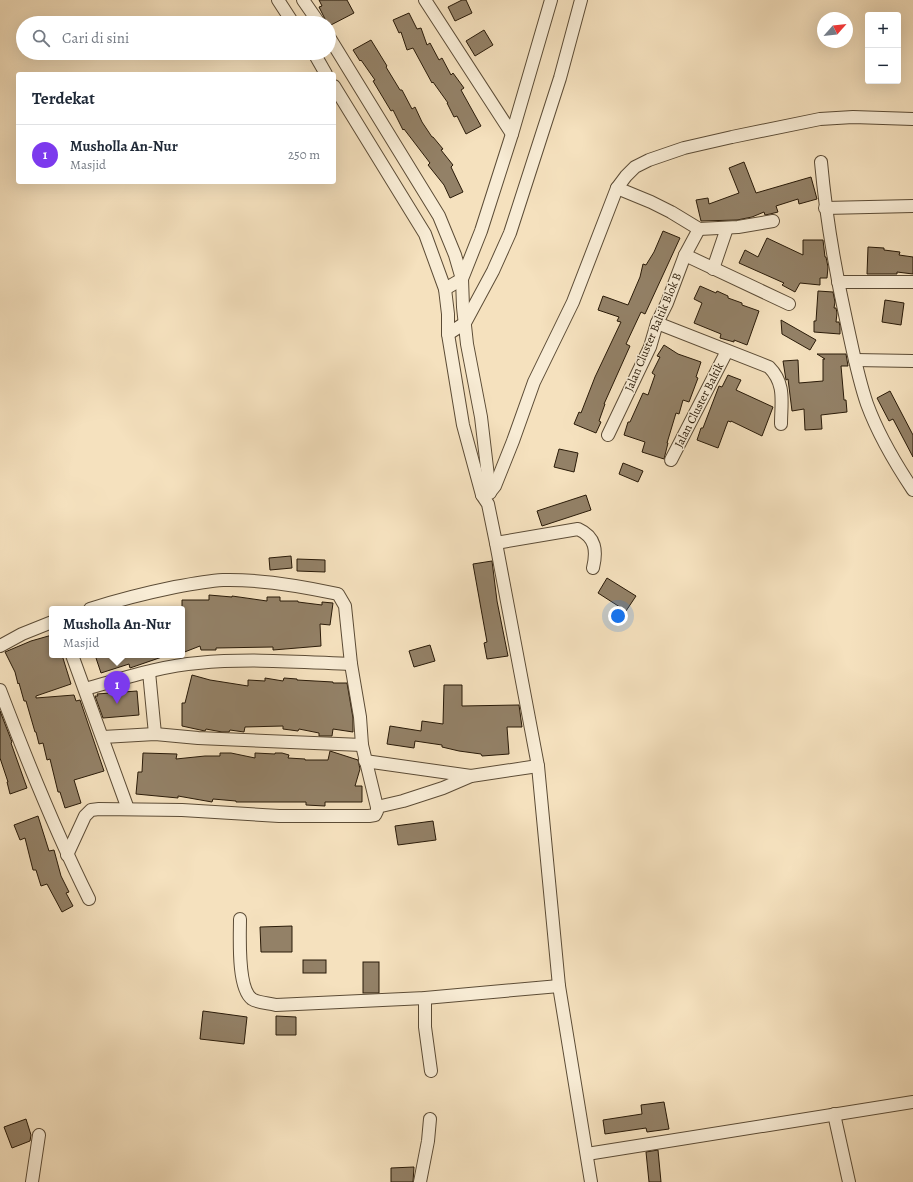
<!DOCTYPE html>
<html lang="id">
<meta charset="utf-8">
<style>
body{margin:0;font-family:Alegreya,serif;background:#f6f6f7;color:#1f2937}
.controls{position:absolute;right:12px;top:12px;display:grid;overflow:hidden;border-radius:4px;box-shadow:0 4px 16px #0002}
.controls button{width:36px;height:36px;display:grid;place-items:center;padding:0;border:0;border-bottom:1px solid #e0e1e3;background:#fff;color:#1f2937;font:20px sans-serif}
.compass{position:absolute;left:817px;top:12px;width:36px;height:36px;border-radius:50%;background:#fff;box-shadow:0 4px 16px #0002;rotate:63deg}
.you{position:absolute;left:618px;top:616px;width:14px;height:14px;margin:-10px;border:3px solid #fff;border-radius:50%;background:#1a73e8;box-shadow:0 0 0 6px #1a73e833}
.badge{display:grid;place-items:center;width:26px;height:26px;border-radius:50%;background:#7c3aed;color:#fff;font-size:13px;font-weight:700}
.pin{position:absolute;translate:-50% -33px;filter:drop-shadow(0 1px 2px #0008)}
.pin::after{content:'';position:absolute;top:21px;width:14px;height:12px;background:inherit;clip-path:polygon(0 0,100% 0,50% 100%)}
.popup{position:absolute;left:49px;top:606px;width:136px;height:52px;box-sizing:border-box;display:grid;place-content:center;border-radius:4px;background:#fff;filter:drop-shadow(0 1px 3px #0005);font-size:13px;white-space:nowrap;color:#747a83}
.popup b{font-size:15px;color:#1f2937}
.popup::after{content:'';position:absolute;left:50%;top:100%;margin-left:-8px;border:8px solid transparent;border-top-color:#fff}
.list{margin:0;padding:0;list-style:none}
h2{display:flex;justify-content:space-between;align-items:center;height:52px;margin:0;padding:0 16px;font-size:17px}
h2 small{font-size:13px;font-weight:400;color:#747a83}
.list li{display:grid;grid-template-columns:26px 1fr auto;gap:12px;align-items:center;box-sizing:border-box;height:60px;padding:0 16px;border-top:1px solid #e0e1e3}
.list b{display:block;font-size:15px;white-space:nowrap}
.list p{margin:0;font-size:13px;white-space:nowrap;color:#747a83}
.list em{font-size:13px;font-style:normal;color:#747a83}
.icon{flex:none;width:22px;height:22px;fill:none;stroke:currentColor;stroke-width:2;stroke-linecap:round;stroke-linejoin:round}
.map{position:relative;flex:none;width:913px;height:1182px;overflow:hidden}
.search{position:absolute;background:#fff;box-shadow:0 4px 16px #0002;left:16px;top:16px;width:320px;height:44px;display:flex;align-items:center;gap:10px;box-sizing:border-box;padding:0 14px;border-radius:22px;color:#747a83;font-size:15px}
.panel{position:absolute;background:#fff;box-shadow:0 4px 16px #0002;left:16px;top:72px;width:320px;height:112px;border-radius:4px}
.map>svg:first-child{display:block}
.building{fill:#938167;stroke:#291a08}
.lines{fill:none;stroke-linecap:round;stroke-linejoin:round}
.minor-casing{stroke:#5c4c36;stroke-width:14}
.minor{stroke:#f8ecd5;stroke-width:12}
.labels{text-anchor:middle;stroke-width:3;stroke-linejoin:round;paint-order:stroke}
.street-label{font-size:12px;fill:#291a08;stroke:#f8ecd5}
</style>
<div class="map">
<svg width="913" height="1182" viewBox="0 0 913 1182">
<rect width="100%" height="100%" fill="#f5e1be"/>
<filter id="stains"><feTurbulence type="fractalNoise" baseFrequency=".005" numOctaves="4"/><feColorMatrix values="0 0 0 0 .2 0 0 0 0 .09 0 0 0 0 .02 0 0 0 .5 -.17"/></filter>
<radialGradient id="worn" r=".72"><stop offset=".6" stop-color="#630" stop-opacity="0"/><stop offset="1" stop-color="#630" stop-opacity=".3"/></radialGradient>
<!-- building -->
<g class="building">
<polygon points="319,0 347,0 354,13 329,26 329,23 327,23 319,7 322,6"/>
<polygon points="462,0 466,0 472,13 455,21 448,7"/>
<polygon points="409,13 417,29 421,28 427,45 430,43 439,60 442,58 451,75 453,73 464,88 461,90 481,126 466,134 457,116 454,117 447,103 448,103 433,82 432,83 413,48 407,50 401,32 399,33 393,20"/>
<polygon points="484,30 493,45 475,56 466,41"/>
<polygon points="371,40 387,66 386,67 400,90 402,90 412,109 415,107 422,122 432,137 433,137 443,149 441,150 453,165 451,167 463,192 450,198 444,185 428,165 430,163 404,129 403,130 393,110 391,111 373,81 375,80 361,60 360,61 353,50"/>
<polygon points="744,162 756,193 811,177 817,199 799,204 798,199 776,206 778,212 770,214 765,215 764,212 752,217 737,220 701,221 696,200 708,198 709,204 739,193 729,168"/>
<polygon points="663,231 680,238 645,314 641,312 626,344 630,346 604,404 605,404 599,421 601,422 596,433 574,424 579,412 581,413 595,377 621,322 617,321 619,317 598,310 603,296 628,305 640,277 643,264 646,265 654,252"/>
<polygon points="767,238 803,255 803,240 823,240 825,257 826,257 828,267 827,278 820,278 820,285 800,283 795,292 782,285 784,283 739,263 745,250 758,257"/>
<polygon points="868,247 884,248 884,250 900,252 899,255 913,257 913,274 897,272 897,274 867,274"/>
<polygon points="700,286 716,293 717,291 728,296 728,298 742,303 742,305 759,311 747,345 734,340 734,342 720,338 721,334 694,323 702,303 694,299"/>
<polygon points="818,291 833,292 835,302 834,308 836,308 837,313 836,322 839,322 840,326 840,334 814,332 814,321 816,321"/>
<polygon points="885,300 904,303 901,325 882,322"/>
<polygon points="781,320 816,340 810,350 782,334"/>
<polygon points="664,345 678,354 701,362 696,377 698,378 689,402 683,400 679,414 676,413 667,443 668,443 664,459 642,452 645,442 624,435 628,422 630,422 643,393 648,395 655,375 652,373 660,357 657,356"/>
<polygon points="817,354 846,354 848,366 841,366 844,400 846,400 847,412 821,415 822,429 805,430 804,409 792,411 788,379 786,380 783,361 798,360 799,383 823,381 823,359 825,359"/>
<polygon points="728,375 741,380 736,390 773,407 762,436 731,421 731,422 728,421 718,448 697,440 701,428 703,428 719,386 722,387"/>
<polygon points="890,391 913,435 913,457 893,419 889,421 877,398"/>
<polygon points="559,449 578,453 574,472 554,467"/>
<polygon points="623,463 643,471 638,482 619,474"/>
<polygon points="586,495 591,510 542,526 537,511"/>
<polygon points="291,556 292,568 270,570 269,558"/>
<polygon points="297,559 325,560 325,572 297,571"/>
<polygon points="492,561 497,601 508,656 487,659 484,643 487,642 473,564"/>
<polygon points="607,578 636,596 626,611 598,593"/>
<polygon points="209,595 232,597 232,596 267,601 267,597 280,597 280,601 298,601 298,602 322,605 322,602 333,603 330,625 320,624 321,646 273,650 273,647 216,648 216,650 201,650 200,646 182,653 182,600 209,600"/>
<polygon points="52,635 52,655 62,655 71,684 36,696 36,698 74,695 76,701 80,700 104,771 74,780 81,803 65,808 60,792 58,792 50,759 47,760 43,743 39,744 36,732 35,732 26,701 24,701 19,683 18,684 15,672 5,652 31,641"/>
<polygon points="430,645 435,661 414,667 409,651"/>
<polygon points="95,655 162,655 162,657 130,668 129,664 101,673"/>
<polygon points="192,675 210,680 248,686 248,680 265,681 265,678 283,681 284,678 297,679 297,680 333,682 333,683 347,683 353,718 353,732 333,729 332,736 319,736 319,733 299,729 298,731 283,729 283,726 245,727 244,732 230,730 229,732 222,732 206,729 205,731 182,726 182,703 185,703"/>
<polygon points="444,685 462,685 462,706 519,705 522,727 507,727 509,754 482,756 481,754 459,751 442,747 442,745 415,741 414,748 387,744 390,726 421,731 422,721 443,724"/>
<polygon points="137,691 139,715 103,718 95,696 98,696 97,694"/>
<polygon points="0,711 12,742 11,743 27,788 10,794 7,782 8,782 0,758"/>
<polygon points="330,751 358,760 360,769 355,786 362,786 362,802 325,802 325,806 306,805 306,802 236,802 236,801 213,799 212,802 178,796 178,798 136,794 138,772 142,772 143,753 177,754 176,759 205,756 220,756 220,753 231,753 255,758 255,753 275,754 275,753 282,753 289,755 288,758 305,759 305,760 328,760"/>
<polygon points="38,816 49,851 54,850 61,876 69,892 66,893 73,906 62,912 47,884 41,886 36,870 33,870 25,838 20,840 14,825"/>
<polygon points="433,821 436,840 398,845 395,826"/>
<polygon points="292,926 292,952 261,952 260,927"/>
<rect x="303" y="960" width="23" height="13"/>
<rect x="363" y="962" width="16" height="31"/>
<polygon points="203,1011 247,1017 244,1044 200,1039"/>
<polygon points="276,1016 296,1017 296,1035 276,1035"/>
<polygon points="664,1102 669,1129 647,1132 646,1128 605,1134 603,1120 642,1114 641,1105"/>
<polygon points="26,1119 31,1135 30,1141 12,1148 4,1127"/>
<polygon points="658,1150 661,1182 649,1182 646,1152"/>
<polygon points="414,1167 413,1182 391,1182 391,1168"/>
</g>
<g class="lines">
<defs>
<g id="minor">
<polyline points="278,0 293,23"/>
<polyline points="303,0 319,23"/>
<polyline points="425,0 512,134"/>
<polyline points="329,37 439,216 455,255 462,279 463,307 467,344 481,417 490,493"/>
<polyline points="314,53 326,74"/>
<polyline points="334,86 425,234 445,289 448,314 448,334 463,425 482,495 488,504 496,543 538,766 559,986 591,1182"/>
<path d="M821,162C826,217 835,270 847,324C853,351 858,378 867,404C878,434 895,463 913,490"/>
<polyline points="617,188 651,202 671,212 699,229 738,227 773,221"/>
<polyline points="825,208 913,206"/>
<polyline points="685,255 789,304"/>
<polyline points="713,269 727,228"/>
<polyline points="838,282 913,282"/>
<polyline points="445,289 462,279 481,231 512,134 551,0"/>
<path d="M657,323L769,367C786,384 781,402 781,424"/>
<polyline points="448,334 465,323 493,271 510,233 560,78 581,0"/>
<polyline points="855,360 913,361"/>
<polyline points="608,435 650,347 657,323 667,303 685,255 699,229"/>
<polyline points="671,460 727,351"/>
<polyline points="482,495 491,491 495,486 513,441 534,382 573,302 617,188 626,176 635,167 649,160 684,148 732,137 820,119 853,117 913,119"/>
<path d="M496,543L578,529C596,537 597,551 593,568"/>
<polyline points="0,646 22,634 52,622"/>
<polyline points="72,655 128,809"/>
<polyline points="149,672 155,734"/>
<path d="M85,689C122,679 160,666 198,663C249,658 301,662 351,664"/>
<path d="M0,690C27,761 55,831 89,899"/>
<polyline points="103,737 155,734 198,738 362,745"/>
<polyline points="365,761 471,776"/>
<polyline points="377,807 403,801 443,788 471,776 538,766"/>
<path d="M67,855L85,816L91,810L99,809L182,810L279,816H369L375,815L377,811V807L362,745L360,717L351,664L345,606L338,594C301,586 262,579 223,580C207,581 191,584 175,587C146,593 118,600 90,609"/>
<path d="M240,919C240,937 237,988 252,999C258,1003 269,1003 276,1005L425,998L559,986"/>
<polyline points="425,998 425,1027 431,1071"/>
<polyline points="834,1114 849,1182"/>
<polyline points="587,1154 913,1102"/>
<polyline points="32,1182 39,1135"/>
<polyline points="420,1182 428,1141 430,1119"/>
</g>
</defs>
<!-- minor casing -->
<use href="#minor" class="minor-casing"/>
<!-- minor -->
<use href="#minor" class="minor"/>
</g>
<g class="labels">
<!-- street labels -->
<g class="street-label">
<text transform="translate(653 332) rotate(-67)" y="4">Jalan Cluster Baltik Blok B</text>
<text transform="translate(699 405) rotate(-63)" y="4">Jalan Cluster Baltik</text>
</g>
</g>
<rect width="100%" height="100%" filter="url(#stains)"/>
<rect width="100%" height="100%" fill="url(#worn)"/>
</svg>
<div class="controls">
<button>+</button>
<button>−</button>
</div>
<svg class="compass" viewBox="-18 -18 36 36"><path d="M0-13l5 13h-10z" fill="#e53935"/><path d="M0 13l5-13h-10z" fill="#747a83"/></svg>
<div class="you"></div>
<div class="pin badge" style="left:117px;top:704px">1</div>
<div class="popup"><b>Musholla An-Nur</b>Masjid</div>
<div class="search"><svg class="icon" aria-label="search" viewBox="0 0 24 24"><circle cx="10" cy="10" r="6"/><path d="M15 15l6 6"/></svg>Cari di sini</div>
<section class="panel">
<h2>Terdekat<small></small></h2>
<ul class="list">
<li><span class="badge">1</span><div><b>Musholla An-Nur</b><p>Masjid</p></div><em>250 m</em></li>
</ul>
</section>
</div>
